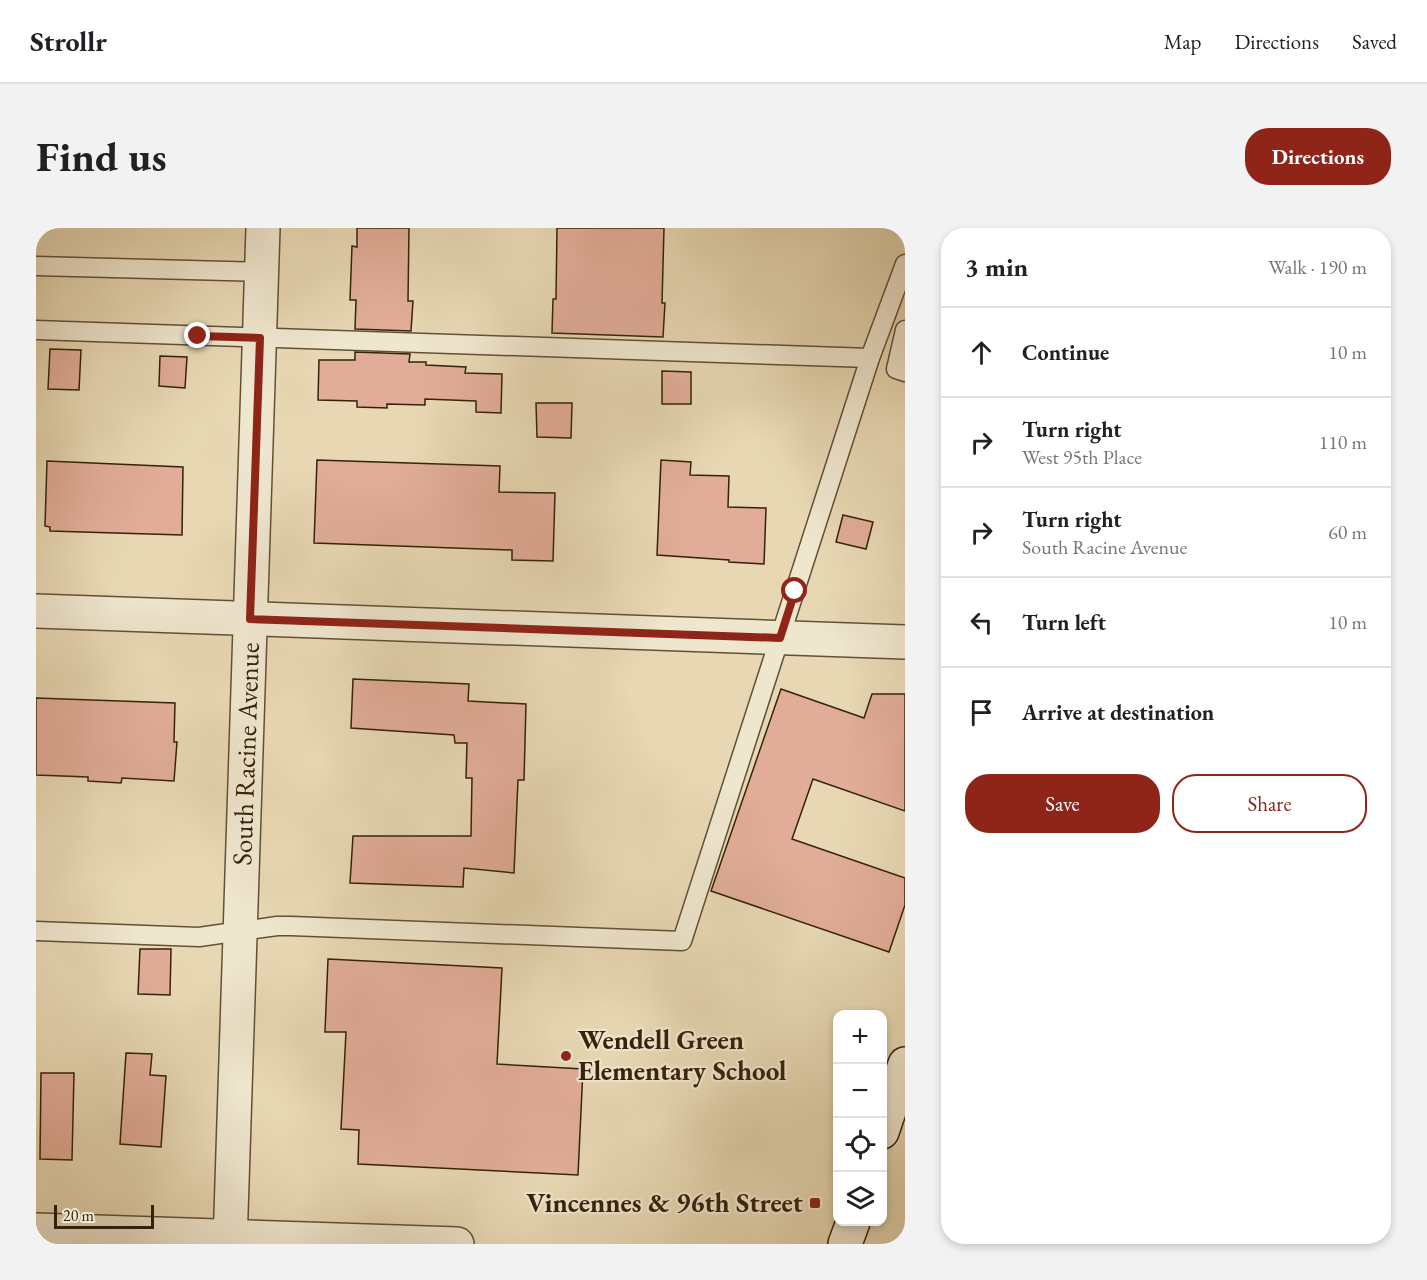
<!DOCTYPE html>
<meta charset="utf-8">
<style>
body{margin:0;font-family:"EB Garamond",serif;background:#f2f2f2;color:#202124}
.controls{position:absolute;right:18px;bottom:18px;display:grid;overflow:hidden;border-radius:12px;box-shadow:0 3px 9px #0003}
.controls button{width:54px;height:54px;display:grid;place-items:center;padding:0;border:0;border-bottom:2px solid #e0e0e0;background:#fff;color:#202124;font:30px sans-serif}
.scale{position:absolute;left:18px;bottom:15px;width:100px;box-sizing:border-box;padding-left:6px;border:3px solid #35220b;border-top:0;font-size:16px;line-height:21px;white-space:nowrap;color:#35220b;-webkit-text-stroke:4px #efe6ce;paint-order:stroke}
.stop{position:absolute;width:18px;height:18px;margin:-14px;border:4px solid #8f2418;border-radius:50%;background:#fff}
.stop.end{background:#8f2418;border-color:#fff;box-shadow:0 2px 6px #0008}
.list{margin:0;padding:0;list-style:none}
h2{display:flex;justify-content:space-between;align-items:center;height:78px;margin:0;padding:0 24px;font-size:26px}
h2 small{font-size:20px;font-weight:400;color:#757577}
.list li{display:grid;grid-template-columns:39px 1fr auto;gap:18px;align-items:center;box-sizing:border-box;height:90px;padding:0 24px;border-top:2px solid #e0e0e0}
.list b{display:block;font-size:22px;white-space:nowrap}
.list p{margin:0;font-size:20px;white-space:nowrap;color:#757577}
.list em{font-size:20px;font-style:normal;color:#757577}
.actions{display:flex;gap:12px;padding:18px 24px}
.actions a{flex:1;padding:14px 0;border:2px solid #8f2418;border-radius:24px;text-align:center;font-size:21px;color:#8f2418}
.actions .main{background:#8f2418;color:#fff}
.icon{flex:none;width:33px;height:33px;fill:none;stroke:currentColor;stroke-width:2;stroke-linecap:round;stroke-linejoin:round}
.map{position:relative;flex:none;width:869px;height:1016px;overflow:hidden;border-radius:24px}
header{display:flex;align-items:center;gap:36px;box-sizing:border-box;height:84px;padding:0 30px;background:#fff;border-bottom:2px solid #e0e0e0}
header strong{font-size:28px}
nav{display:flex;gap:33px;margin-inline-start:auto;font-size:21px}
.intro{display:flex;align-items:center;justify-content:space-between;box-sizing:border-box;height:144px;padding:0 36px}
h1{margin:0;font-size:42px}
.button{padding:15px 27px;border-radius:24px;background:#8f2418;color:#fff;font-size:21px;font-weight:700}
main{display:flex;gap:36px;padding:0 36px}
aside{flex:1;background:#fff;border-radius:24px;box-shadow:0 3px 9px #0003}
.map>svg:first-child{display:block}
.building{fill:#e1ad98;stroke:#35220b;stroke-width:1.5}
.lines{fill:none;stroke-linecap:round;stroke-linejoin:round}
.lane-casing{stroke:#625035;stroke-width:21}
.street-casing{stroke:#625035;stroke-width:36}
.secondary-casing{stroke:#35220b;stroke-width:36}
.lane{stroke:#efe6ce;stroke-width:18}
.street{stroke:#efe6ce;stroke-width:33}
.secondary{stroke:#efe6ce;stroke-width:33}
.route{stroke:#8f2418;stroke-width:8}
.poi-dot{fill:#8f2418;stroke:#efe6ce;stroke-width:2}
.labels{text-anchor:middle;stroke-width:4.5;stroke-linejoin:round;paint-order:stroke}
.street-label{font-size:27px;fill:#35220b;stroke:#efe6ce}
.poi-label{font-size:27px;font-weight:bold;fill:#35220b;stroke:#efe6ce;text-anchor:start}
</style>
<header>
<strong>Strollr</strong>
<nav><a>Map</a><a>Directions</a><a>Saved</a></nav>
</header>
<div class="intro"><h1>Find us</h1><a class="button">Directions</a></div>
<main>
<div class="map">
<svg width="869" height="1016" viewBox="0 0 869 1016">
<rect width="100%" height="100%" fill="#e7d8b3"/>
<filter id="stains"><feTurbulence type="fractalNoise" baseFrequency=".00333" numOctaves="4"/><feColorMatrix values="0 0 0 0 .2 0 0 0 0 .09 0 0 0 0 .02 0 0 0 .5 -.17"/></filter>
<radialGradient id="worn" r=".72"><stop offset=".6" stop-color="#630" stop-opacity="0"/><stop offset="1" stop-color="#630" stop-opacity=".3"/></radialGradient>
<!-- building -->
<g class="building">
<polygon points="321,0 373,0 372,73 377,73 375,103 319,101 320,72 314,72 316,18 321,19"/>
<polygon points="521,0 628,0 626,75 629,75 627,109 516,105 517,71 520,71"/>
<polygon points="14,121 45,122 43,162 12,161"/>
<polygon points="319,124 374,126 373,134 390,134 390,137 430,139 429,145 466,146 465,185 440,184 440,173 389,171 389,177 351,176 351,180 321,179 321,173 282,172 283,132 319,132"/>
<polygon points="124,128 151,129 149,160 123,158"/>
<polygon points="626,143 655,144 655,176 626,176"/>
<polygon points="500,175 536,175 535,210 501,209"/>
<polygon points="281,232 464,238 463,264 519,265 517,333 476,332 476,322 278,315"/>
<polygon points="625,232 655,234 654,247 693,248 692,279 730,280 728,336 693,334 693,332 621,327"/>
<polygon points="11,233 147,239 146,307 14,303 14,299 9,298"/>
<polygon points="807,287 837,294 830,321 800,314"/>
<polygon points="317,451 433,456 432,473 490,476 488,552 482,552 478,645 428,640 427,659 314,655 317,608 435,608 436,550 430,550 431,515 419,515 418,507 315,500"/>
<polygon points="745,461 828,490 836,466 869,466 869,583 777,551 756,611 869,650 869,677 853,724 675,663"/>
<polygon points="0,470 139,475 138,514 141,514 138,553 86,550 85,555 52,553 52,549 0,547"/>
<polygon points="104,721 135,721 134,767 102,766"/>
<polygon points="292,731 466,740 461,836 547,841 542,947 322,936 323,902 305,901 310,804 289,804"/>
<polygon points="90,825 116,826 114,847 130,848 125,919 84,916"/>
<polygon points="5,845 38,845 36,932 4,931"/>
</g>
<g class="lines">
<defs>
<g id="lane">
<polyline points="0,38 226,44"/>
<polyline points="0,102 834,130"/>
<polyline points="869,102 860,141 869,144"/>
<polyline points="0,703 163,709 241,698 255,698 646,713 834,130 869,36"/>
</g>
<g id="street">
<polyline points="0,383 869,414"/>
<polyline points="0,1002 421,1016"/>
<polyline points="194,1016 227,0"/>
</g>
<g id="secondary">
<polyline points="846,904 869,836"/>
<polyline points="809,1016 817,994"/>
</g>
</defs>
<!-- lane casing -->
<use href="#lane" class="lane-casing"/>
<!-- street casing -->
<use href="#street" class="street-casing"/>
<!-- secondary casing -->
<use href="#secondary" class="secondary-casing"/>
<!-- lane -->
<use href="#lane" class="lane"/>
<!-- street -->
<use href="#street" class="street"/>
<!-- secondary -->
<use href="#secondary" class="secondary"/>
</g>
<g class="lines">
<!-- route -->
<polyline class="route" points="162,108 224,110 214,391 744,410 759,363"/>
</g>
<!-- markers -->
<g class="poi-dot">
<circle cx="530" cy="828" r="6"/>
<rect x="773" y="969" width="12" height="12" rx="3"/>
</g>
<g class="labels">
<!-- street labels -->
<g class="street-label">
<text transform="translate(210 526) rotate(-88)" y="9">South Racine Avenue</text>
</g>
<!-- poi labels -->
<g class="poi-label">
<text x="542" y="821">Wendell Green<tspan x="542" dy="31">Elementary School</tspan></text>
<text x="767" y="984" text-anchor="end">Vincennes &amp; 96th Street</text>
</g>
</g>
<rect width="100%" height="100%" filter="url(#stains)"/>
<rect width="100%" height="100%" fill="url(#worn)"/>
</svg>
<div class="controls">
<button>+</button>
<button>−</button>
<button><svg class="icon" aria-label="locate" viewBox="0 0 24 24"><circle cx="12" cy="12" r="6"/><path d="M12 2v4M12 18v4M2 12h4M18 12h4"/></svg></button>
<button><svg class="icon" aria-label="layers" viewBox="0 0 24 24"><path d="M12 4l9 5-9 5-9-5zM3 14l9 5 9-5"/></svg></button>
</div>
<div class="scale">20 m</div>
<div class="stop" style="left:759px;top:363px"></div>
<div class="stop end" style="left:162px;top:108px"></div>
</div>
<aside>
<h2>3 min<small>Walk · 190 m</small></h2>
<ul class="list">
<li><svg class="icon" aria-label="ahead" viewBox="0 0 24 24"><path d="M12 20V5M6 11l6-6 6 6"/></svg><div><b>Continue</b></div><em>10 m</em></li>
<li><svg class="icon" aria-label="right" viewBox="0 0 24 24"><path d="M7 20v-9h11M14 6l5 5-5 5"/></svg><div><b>Turn right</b><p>West 95th Place</p></div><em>110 m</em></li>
<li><svg class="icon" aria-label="right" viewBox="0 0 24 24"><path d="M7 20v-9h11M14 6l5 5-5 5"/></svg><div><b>Turn right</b><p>South Racine Avenue</p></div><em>60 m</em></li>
<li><svg class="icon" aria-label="left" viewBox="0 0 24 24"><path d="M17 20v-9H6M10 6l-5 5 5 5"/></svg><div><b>Turn left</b></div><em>10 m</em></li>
<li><svg class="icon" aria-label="arrive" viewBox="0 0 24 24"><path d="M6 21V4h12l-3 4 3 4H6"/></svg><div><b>Arrive at destination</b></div></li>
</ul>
<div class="actions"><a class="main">Save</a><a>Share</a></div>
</aside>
</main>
